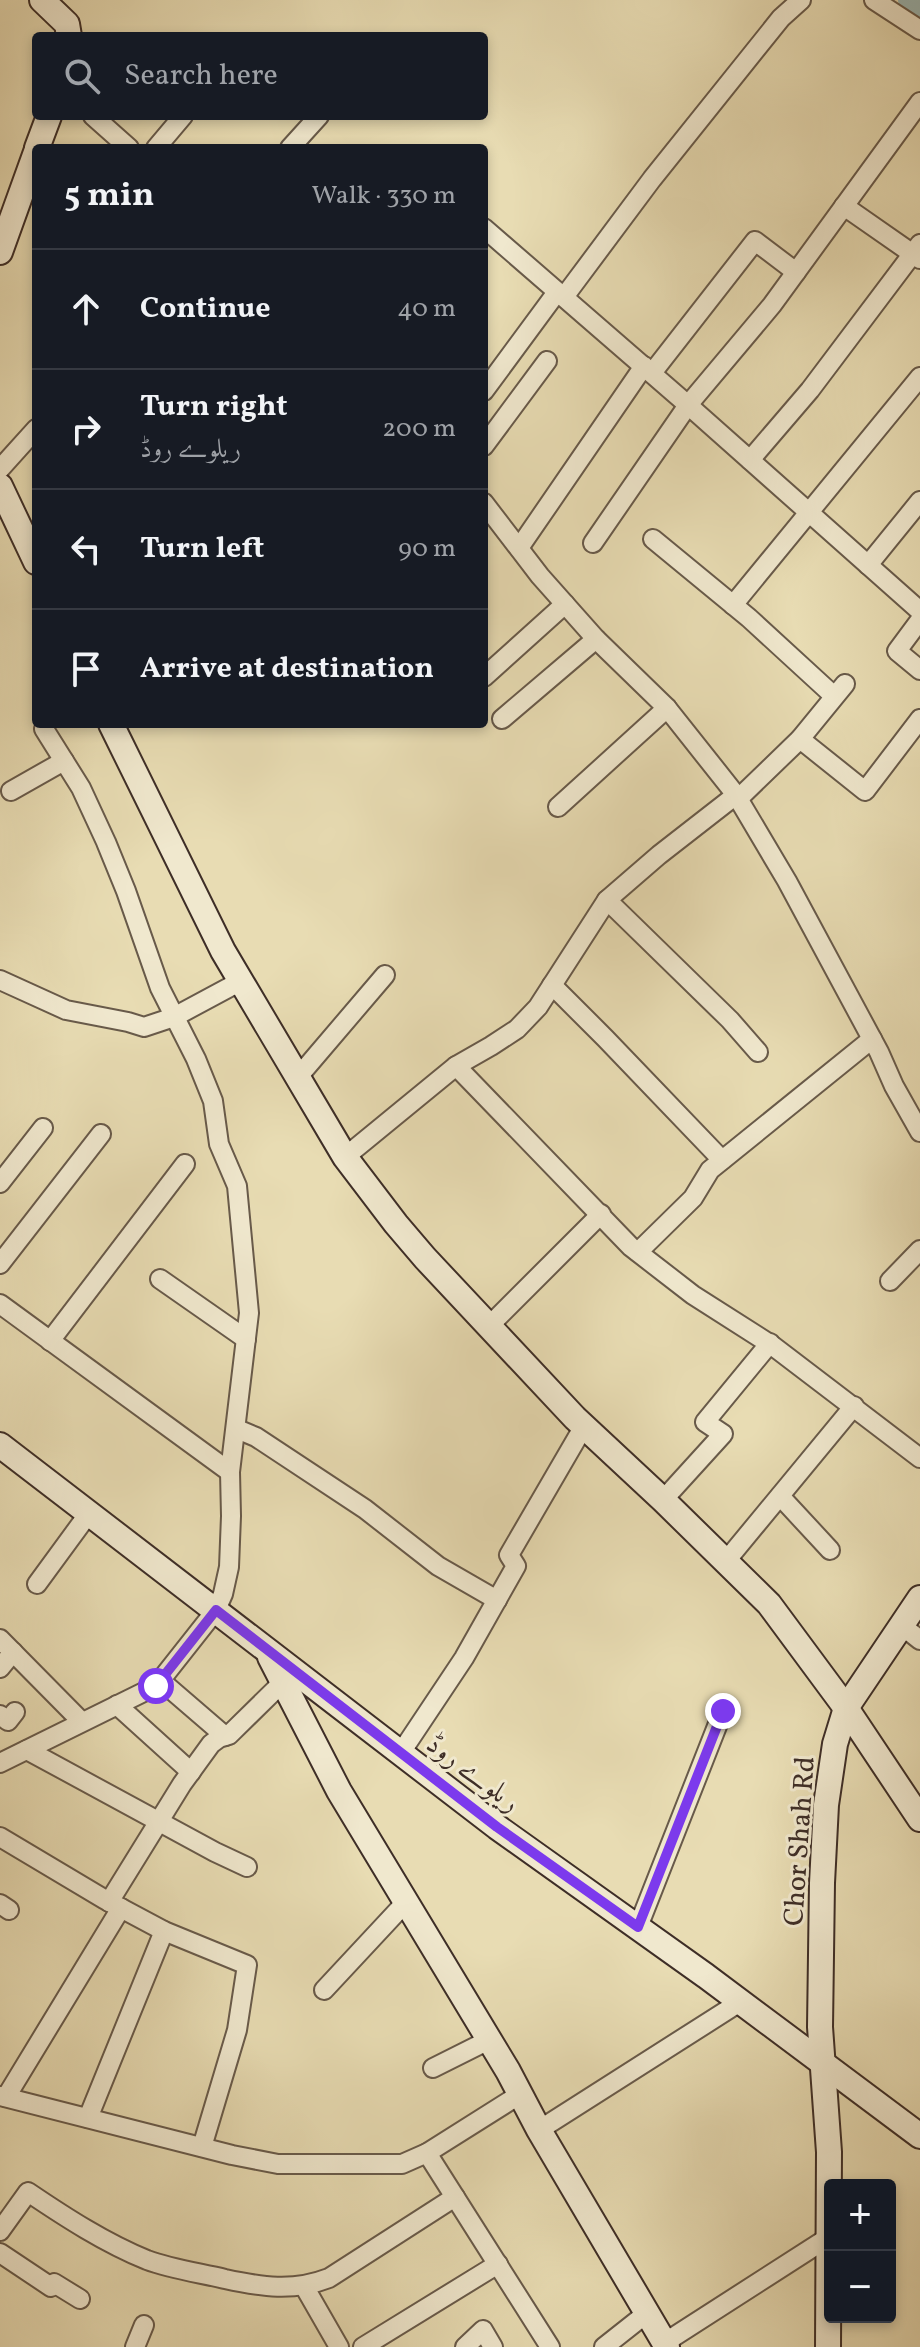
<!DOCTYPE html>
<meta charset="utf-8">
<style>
body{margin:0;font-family:Vollkorn,Amiri,serif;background:#20242c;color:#f1f3f6}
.controls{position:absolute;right:24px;bottom:24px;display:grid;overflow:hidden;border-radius:8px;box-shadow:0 4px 12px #0003}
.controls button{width:72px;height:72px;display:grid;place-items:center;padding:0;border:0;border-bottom:2px solid #363941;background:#171b24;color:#f1f3f6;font:40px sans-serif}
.stop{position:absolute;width:24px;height:24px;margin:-18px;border:6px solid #7c3aed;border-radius:50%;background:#fff}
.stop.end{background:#7c3aed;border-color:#fff;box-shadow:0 2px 8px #0008}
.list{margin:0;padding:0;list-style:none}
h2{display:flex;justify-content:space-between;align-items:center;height:104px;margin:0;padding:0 32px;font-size:34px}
h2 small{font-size:26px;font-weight:400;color:#9ea1a6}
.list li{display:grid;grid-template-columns:52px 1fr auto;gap:24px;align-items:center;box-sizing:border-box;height:120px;padding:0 32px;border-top:2px solid #363941}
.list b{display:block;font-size:30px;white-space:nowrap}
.list p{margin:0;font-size:26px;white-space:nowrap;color:#9ea1a6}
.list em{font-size:26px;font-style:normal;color:#9ea1a6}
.icon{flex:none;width:44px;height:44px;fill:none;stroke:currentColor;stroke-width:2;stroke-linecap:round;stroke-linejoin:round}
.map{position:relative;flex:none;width:920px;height:2347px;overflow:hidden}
.search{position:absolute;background:#171b24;box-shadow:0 4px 12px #0003;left:32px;top:32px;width:456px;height:88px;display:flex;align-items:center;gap:20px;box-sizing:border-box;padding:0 28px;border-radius:8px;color:#9ea1a6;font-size:30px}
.panel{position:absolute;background:#171b24;box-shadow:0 4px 12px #0003;left:32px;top:144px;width:456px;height:584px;border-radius:8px}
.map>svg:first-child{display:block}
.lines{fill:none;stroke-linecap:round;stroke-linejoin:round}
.canal{stroke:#9bb9b7;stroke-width:18}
.street-casing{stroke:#685a4a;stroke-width:22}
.secondary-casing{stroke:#3e2e27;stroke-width:28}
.street{stroke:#f0e8ce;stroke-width:18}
.secondary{stroke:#f0e8ce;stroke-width:24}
.route{stroke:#7c3aed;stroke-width:10}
.labels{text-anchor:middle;stroke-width:6;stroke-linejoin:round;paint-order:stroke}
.street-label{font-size:28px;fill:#3e2e27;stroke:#f0e8ce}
</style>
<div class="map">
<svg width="920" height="2347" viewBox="0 0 920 2347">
<rect width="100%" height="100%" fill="#e8dcb3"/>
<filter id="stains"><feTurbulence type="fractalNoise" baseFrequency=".0025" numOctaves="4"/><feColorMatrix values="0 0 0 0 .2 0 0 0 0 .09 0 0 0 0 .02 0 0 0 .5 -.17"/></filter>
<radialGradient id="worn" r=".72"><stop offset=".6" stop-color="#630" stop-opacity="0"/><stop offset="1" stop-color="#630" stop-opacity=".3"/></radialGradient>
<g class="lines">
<!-- canal -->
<polyline class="canal" points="907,0 920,8"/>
<defs>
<g id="street">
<polyline points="874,0 920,30"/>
<polyline points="93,116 129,148"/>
<polyline points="156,148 183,116"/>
<polyline points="290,148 319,116"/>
<polyline points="844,206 920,259"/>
<polyline points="484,228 688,405 920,611"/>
<polyline points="564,297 652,179 781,18 801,0"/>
<polyline points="652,373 755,241 796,272"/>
<polyline points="484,391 557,292"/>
<polyline points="484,446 547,361"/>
<polyline points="750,460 810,390 920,244"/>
<polyline points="0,469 36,429"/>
<polyline points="484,503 540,576 596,639 667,708 736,795 787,881 879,1052 894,1086 920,1132"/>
<polyline points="653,539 749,618 834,696"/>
<polyline points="593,543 688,405 772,305 920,102"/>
<polyline points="519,548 644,366"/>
<polyline points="868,565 920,501"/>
<polyline points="733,605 920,377"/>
<polyline points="920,620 897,651 920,670"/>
<polyline points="484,677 565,604"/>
<polyline points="502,719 596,639"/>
<polyline points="800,739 865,791 920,719"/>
<polyline points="11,791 64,761"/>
<polyline points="738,799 800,739 845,684"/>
<polyline points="558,807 667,708"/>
<polyline points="607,900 730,1020 758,1052"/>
<polyline points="0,980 66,1010 128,1022 144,1027 174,1017 241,981"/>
<polyline points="552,985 605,1038 722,1160"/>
<polyline points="456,1066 631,1247 693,1295 773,1346 920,1458"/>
<polyline points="298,1077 385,975"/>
<polyline points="345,1157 456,1066 491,1046 517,1029 538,1007 607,900 659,855 736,795"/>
<polyline points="0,1183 43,1128"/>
<polyline points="638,1252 693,1198 710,1170 872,1039"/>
<polyline points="0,1264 101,1134"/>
<polyline points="160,1279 246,1339"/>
<polyline points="890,1281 920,1250"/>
<polyline points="0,1304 230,1472"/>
<polyline points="489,1326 601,1214"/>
<polyline points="50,1341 185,1164"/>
<polyline points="237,1429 256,1437 365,1509 438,1566 497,1600"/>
<polyline points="780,1496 830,1550"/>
<polyline points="663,1500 723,1434 705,1422 770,1343"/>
<polyline points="726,1561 854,1406"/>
<polyline points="37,1584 89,1513"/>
<polyline points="901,1625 920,1640"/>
<polyline points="0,1639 81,1721"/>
<polyline points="0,1668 13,1652"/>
<polyline points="160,1680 225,1736"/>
<polyline points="117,1705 191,1772"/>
<polyline points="0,1715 8,1721 15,1712"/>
<polyline points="27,1750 215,1852 247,1867"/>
<polyline points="400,1754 464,1658 516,1566 509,1555 584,1426"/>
<polyline points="0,1763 156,1686 216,1610 223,1594 229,1567 231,1516 230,1472 249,1313 237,1186 219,1144 213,1101 196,1059 160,988 126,891 106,842 81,788 44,729"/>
<polyline points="0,1837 104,1899 164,1931 247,1965 237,2030 202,2147"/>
<polyline points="109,1902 182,1784 211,1744 219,1738 229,1735 283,1682"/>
<polyline points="0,1904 9,1910"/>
<polyline points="638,1927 723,1711"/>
<polyline points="324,1990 406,1902"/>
<polyline points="433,2068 489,2040"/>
<polyline points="0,2096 232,2155 278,2164 402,2164 427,2153 519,2095"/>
<polyline points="6,2097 121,1908"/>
<polyline points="88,2118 164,1931"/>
<polyline points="539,2130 740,2002"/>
<polyline points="427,2153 550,2347"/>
<path d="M0,2231L28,2192C65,2217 105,2243 147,2260C171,2269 200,2273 225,2279C262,2287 293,2292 329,2278L455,2197"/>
<polyline points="0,2253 51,2287 54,2283 80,2299"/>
<polyline points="304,2286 339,2347"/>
<polyline points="664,2343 829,2237"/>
<polyline points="135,2347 144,2325"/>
<polyline points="363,2347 498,2264"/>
<polyline points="465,2347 483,2330 493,2347"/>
<polyline points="604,2347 647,2313"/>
</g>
<g id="secondary">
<polyline points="42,0 67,24 69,36"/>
<polyline points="37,148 49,116"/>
<polyline points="0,252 36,152"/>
<polyline points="0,486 36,562"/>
<polyline points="111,724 223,951 345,1157 396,1224 425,1258 575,1418 663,1500 769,1604 846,1708 920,1819"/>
<polyline points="0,1445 497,1827 706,1976 920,2136"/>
<polyline points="270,1657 339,1791 508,2071 539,2130 667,2347"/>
<polyline points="828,2347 829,2152 820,2027 822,1883 826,1805 835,1744 846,1708 920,1598"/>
</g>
</defs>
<!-- street casing -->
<use href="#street" class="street-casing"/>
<!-- secondary casing -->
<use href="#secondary" class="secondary-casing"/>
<!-- street -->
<use href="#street" class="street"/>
<!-- secondary -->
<use href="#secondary" class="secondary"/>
</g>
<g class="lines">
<!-- route -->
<polyline class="route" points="156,1686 216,1610 497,1827 638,1927 723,1711"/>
</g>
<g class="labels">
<!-- street labels -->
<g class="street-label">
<text transform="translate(474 1772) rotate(37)" y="10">ریلوے روڈ</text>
<text transform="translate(798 1841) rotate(-86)" y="10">Chor Shah Rd</text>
</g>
</g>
<rect width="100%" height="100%" filter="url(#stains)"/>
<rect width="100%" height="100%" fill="url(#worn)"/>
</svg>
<div class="controls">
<button>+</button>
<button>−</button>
</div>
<div class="stop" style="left:156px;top:1686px"></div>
<div class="stop end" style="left:723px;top:1711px"></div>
<div class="search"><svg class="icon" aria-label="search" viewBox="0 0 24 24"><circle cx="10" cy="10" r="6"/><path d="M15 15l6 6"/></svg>Search here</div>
<section class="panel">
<h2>5 min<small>Walk · 330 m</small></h2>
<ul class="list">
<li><svg class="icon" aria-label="ahead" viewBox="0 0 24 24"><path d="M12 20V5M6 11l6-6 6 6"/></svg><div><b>Continue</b></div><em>40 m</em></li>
<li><svg class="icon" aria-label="right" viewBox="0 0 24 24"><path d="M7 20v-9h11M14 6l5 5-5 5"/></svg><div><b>Turn right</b><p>ریلوے روڈ</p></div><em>200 m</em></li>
<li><svg class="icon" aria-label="left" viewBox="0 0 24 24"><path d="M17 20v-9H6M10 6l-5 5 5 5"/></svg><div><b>Turn left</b></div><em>90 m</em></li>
<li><svg class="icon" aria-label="arrive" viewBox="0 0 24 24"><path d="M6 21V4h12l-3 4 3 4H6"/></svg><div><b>Arrive at destination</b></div></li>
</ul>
</section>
</div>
